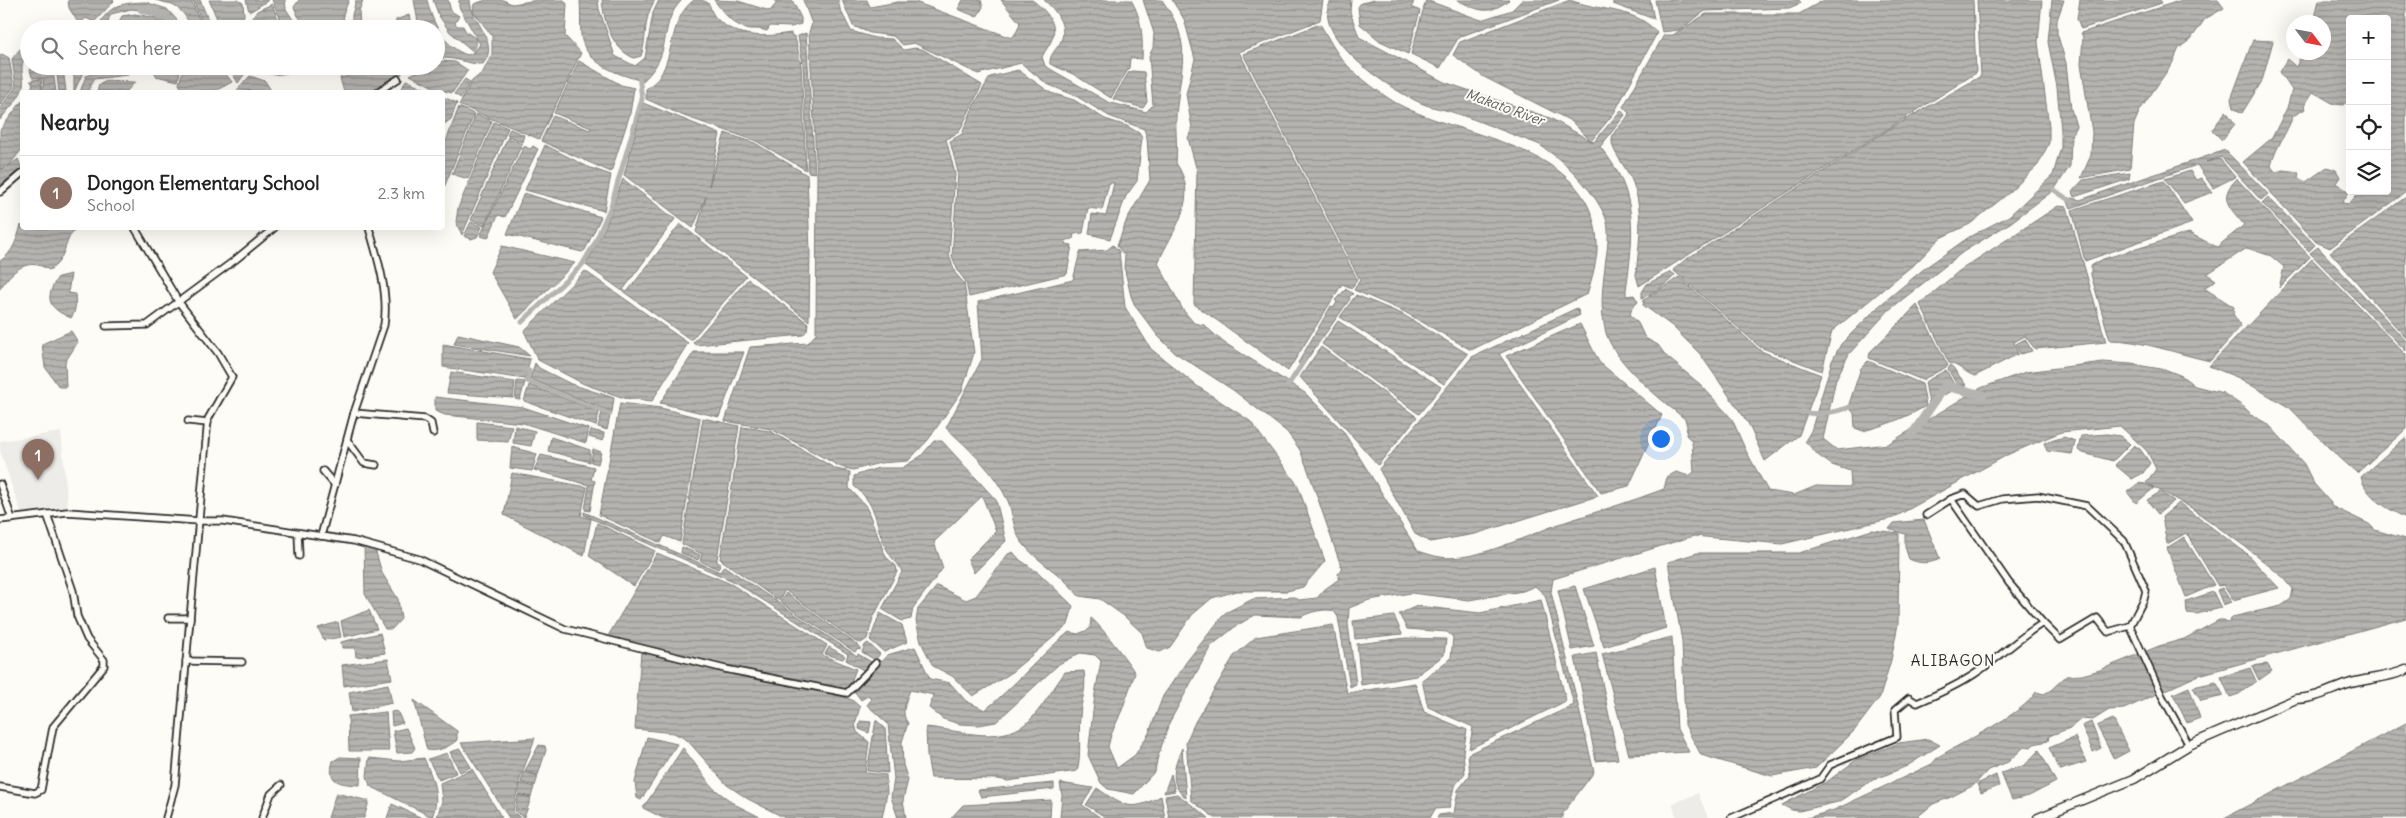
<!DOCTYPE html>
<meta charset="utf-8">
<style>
body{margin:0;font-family:Delius,sans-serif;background:#f6f6f6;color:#222}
.controls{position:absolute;right:15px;top:15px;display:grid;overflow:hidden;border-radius:5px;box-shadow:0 5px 20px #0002}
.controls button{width:45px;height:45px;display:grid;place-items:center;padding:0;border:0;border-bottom:1px solid #e0e0e0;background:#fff;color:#222;font:25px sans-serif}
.compass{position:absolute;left:2286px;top:15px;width:45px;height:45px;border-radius:50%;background:#fff;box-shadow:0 5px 20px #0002;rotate:122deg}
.you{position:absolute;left:1660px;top:438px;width:18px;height:18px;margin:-12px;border:4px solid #fff;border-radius:50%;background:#1a73e8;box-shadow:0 0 0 8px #1a73e833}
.badge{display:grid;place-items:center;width:32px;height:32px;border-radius:50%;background:#2b2b2b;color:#fff;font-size:16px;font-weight:700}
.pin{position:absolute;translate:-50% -41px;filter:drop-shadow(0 1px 2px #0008)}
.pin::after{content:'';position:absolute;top:26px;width:18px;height:15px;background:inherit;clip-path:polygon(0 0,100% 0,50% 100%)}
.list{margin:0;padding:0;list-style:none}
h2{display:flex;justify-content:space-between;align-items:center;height:65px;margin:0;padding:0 20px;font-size:21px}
h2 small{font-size:16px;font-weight:400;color:#767676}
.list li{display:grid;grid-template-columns:32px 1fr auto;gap:15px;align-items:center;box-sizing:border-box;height:75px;padding:0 20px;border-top:1px solid #e0e0e0}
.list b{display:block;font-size:19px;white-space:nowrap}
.list p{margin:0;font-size:16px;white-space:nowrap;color:#767676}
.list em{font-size:16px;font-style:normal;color:#767676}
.icon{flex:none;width:28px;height:28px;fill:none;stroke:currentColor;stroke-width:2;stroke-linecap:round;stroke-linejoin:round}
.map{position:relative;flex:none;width:2406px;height:818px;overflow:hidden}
.search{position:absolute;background:#fff;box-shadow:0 5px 20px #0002;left:20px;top:20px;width:425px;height:55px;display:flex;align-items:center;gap:12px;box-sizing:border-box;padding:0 18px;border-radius:28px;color:#767676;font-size:19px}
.panel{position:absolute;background:#fff;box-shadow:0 5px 20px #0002;left:20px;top:90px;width:425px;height:140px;border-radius:5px}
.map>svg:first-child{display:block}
.built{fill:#edece8}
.water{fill:url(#water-rules);stroke:#7e7d7b;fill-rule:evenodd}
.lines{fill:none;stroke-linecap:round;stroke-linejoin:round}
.canal{stroke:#b5b4b1;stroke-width:5}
.river{stroke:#b5b4b1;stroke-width:9}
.street-casing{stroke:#2b2b2b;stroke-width:9}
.secondary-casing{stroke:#2b2b2b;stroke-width:11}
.street{stroke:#fdfcf7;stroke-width:5.5}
.secondary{stroke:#fdfcf7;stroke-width:8}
.labels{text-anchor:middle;stroke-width:4;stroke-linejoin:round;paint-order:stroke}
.water-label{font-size:14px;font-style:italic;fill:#5b5b5a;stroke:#fdfcf7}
.quarter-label{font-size:15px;letter-spacing:1px;fill:#2b2b2b;stroke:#fdfcf7}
</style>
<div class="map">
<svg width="2406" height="818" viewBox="0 0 2406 818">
<defs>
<pattern id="water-rules" width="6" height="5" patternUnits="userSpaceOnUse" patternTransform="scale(1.25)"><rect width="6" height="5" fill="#b5b4b1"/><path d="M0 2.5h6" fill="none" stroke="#939390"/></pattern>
</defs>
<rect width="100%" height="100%" fill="#fdfcf7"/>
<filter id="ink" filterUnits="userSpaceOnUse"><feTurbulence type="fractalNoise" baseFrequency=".02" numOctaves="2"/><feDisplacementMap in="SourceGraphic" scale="10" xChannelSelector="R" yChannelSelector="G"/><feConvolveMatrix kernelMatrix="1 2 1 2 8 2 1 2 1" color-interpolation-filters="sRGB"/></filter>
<g filter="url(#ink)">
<!-- built -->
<g class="built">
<polygon points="61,432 68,509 22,516 0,451 0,441"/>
<polygon points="1698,793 1708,818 1677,818 1672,804"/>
</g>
<!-- water -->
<g class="water">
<polygon points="68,0 113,0 114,1 94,22 86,18 79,24 69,8"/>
<path d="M155,0H191L203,27L192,29C183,8 176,5 155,0Z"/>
<polygon points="193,0 200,0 212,29 205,29"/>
<polygon points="209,0 238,0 243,3 244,15 239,29 224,29 218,21"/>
<polygon points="246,0 269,0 251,11 249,11"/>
<polygon points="272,0 285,0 286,9 299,29 285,29"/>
<polygon points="299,0 349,0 343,14 345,29 309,29 298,16 294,7"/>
<polygon points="356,0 363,0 359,11 360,29 352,29 352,15"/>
<path d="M414,0H427C432,22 445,49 468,55L474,52L450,32L439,16L433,0H448L451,11L459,16L455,23L457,26H463L466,32L477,39L475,52L480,44L459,7V0H470C470,21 501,42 483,64C467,65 452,55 436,59V56L441,54L436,49V29H423L418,22Z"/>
<polygon points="486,0 503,0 512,4 538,0 564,0 567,4 565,36 581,53 539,139 459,105 472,81 483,72 492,54 492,36 473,11 474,4"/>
<path d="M580,0H598L599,9L615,56L635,66L645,58L653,13L659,0H682C665,17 668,34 661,55C657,66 651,73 643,81C620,75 584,64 581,35C580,24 581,11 580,0Z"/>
<path d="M602,0H655C642,21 648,36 641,56L634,58C612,49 604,22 602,0Z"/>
<path d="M694,0C716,0 706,8 717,19C738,39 765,37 791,33V36L795,37L801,65L806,170L756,141L684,116L646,99V89C651,85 657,81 660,76C675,51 670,18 694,0Z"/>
<path d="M714,0L738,1L770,11L776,4L775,0H792L801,18V24L791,27L770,26L767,31C761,29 758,29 752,29C734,28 724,13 714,0Z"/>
<polygon points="803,0 838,0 840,9 851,31 875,38 892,39 904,50 915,48 924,50 982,85 959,132 946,139 955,174 949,255 955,273 964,283 974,353 962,391 928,440 908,461 880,463 853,470 841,467 771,429 725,421 750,347 808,343 816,334 817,175 809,32 812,24"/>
<path d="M842,0H867L870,7L898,2H915L1012,38L1017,31L1020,23L1001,0H1032C1043,8 1057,21 1053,36C1051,44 1045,50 1042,57L1045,66L1108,102L1146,112L1153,105L1149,56L1153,48L1154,33L1143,0H1162C1192,42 1182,60 1177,106C1174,125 1178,144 1176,163C1201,199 1172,230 1158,263L1183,310L1194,323L1204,325L1223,342L1291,384L1305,393L1343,431L1418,551C1425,553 1433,556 1440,557C1475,563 1529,534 1562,523C1596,512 1630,502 1664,489L1667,477L1676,472L1689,476L1694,472L1692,441L1686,435L1687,426L1685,419C1661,400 1615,363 1606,333C1599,307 1603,284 1606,258C1608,246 1610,227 1605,216C1593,189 1564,160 1538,144C1509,134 1481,121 1452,112C1443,109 1434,108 1426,105C1396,94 1309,38 1331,0H1351L1350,12L1359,37L1444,82L1550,118L1591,141L1571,121L1484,77L1453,55L1460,42L1570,0C1598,11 1638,8 1657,33L1614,113L1591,141L1594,142L1621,110L1625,115L1600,147C1639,192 1634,234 1626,290V296L1634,295L1638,302L1632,308L1630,315L1638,323L1645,338L1658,345L1666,356L1701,385L1732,419L1746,451L1768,491L1794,495L1816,486L1851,487L1850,471L1832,465L1819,456L1805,441L1811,431L1832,361L1841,344L1879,306L1925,268L1969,237L2009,216L2053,175L2061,147V131L2057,87L2048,42L2052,0H2064L2057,20V33L2066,63L2071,109L2076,126L2071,136L2070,166L2054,190L2010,223L1963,252L1889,310L1849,354L1836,379L1823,439L1837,450L1888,444L1978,389L2026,372L2103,362L2131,364L2167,370L2182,376L2195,386L2223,393L2244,407L2253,416L2268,424L2280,437L2304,464L2314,484L2331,503V506L2369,524L2375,530L2406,539V618L2199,675L2124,709L2109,710L2093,720L2081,719L2070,728L2049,736L2048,741L2034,744L2031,747L2025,746L2008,762L1988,770L1974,785L1951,797L1933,804L1916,818H1807L1834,810L1932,764L1938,757C1961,743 2025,713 2036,692L2044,694L2051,690L2066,676L2082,675L2100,670L2159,646L2184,639L2219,620H2224L2229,623L2232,617L2281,606L2291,599L2293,589L2284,578L2247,548L2190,507L2146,483L2156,469L2147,451L2120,426L2061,432L2009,454L1893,518L1782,544L1694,536L1553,579L1551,592L1594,772L1563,813L1562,818H1437L1439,815L1454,813L1458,790L1470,775L1468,754L1574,705L1545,595L1535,586L1523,591L1469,600L1411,593L1369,600L1349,608L1348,624L1356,684L1350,687L1338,617L1334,611C1326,608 1308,612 1301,617L1255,615L1236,626L1211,646L1169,723L1157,760L1155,771L1134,794L1108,789L1101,783L1088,755L1095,694L1101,661L1095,655L1080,653L1059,664L996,722L979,725L960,724L943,719L929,708L934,695L910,690C906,701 900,714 908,723L902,742L903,765L908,780L903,800L906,818H898L891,797L894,779L888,724L867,705L871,700L869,695L861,700L855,692L887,655L915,647L930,679L950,683L966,701L985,710C1015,686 1039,656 1069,632L1078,634L1090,629L1091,618C1097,621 1130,664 1135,673L1122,710L1111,735L1108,747L1117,768L1135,755L1149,733L1163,696L1187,661L1225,613L1253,599L1294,597L1299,600L1317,598L1325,589L1339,579L1338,574L1342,569L1308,470L1300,450L1287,432L1233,390L1174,352L1158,336L1135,306L1131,296L1124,267L1125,256L1117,246L1127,219L1150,180L1147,138L1144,129L1109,116L1076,96L1047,84L1021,63L978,74L914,43L903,45L893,36L870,33L853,26Z"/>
<polygon points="963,0 981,0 983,7 977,17 958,9"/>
<path d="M1044,0H1131C1142,18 1143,38 1142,59L1130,58L1129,68L1111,98L1073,74L1050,64C1049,55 1056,50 1060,43C1069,27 1055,9 1044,0Z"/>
<polygon points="1172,0 1323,0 1320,20 1239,52 1357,279 1352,288 1342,284 1288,371 1194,304 1197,171 1188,138 1192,128 1186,94 1195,59 1184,19"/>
<polygon points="1375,0 1414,0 1412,7 1420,11 1408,54 1380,41 1360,24 1358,7 1361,3"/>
<polygon points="1426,0 1481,20 1512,10 1522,0 1559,0 1459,37 1440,68 1411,54"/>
<path d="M1457,0H1509C1487,16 1480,11 1457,0Z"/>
<polygon points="1613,0 1650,0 1654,19 1613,4"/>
<polygon points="1655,0 1799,0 1801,3 1789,8 1705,11 1679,30 1662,32"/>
<path d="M1824,0H1973L1976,73L1639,286L1636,275C1639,244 1644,213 1633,183C1629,171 1612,152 1612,142C1611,129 1626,124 1629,113L1623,107L1664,35H1673L1706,14H1799Z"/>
<polygon points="1977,0 2042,0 2038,42 2049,126 2049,143 2038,165 2010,192 1970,224 1940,238 1918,261 1832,331 1822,371 1760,347 1673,270 1685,260 1891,128 1981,76"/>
<polygon points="2080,0 2160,0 2162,3 2081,29 2077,18"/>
<polygon points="2182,0 2218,0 2224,8 2205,19 2191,39 2179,48 2172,64 2140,110 2134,124 2130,169 2081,178 2091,155 2092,132 2081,64 2083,37 2081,33"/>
<path d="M2319,0H2406V192L2330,248L2316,242L2243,162L2272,138L2287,108L2292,90L2279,72L2287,59L2296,67L2302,53L2324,52V22H2314ZM2350,19H2387V191H2360L2349,204L2342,203L2349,192L2336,183L2340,177L2336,170L2327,167L2306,182L2298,178L2299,172L2284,170L2275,172L2271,166C2275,148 2287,133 2293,116L2305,109L2304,106L2313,92L2334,104L2343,105L2350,99Z"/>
<path d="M145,2L167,9L185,29H179L166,13L131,9L111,14L108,20L112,29H102L100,23C111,4 124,3 145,2Z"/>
<polygon points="272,4 282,29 245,29 257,11"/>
<polygon points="135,14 162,19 171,29 125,29 119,22 122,16"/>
<polygon points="409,15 412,29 395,29 396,20"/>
<path d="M1320,24C1328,37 1336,54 1347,65C1357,76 1385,97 1398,104C1465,140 1591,143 1597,242C1598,259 1592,278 1587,294L1471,350L1403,311L1354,290L1360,280L1243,54Z"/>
<polygon points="806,33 815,173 808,172 803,64 798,36"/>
<polygon points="2253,40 2273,41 2262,81 2242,113 2233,108 2231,99"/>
<path d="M20,49H29V57L24,59C19,71 25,76 23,86C21,98 7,110 0,120V108L16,87L12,59Z"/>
<polygon points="2,54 9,58 14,87 0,105 0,55"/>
<polygon points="442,61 455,62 468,70 452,93 437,89 410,75 429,66 436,66 436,63"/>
<polygon points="579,61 621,85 634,88 630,114 611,172 541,141 553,116 590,130 591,128 554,113"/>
<polygon points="33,66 50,66 53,71 56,92 37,92 42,92 44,79 32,77 30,70"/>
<polygon points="56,66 63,68 66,92 59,92"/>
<polygon points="73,66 86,66 74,92 74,68"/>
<path d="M126,66H136L128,75L94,79L88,92H80L86,76C98,70 110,73 124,71Z"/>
<polygon points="153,66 181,66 178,81 156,76"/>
<polygon points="184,66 223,66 225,73 232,82 213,92 184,92 179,84"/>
<polygon points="228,66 248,66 249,68 238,83"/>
<path d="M253,66H297C290,78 261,76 253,66Z"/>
<polygon points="370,66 405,66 401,75 373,92 360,90 356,92 344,92 340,78 360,73"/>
<polygon points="1018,70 1051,93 1074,100 1105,119 1127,126 1139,133 1142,138 1137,181 1126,196 1110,239 1089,234 1092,214 1106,216 1114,183 1109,183 1102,210 1088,208 1083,233 1074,234 1073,239 1066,240 1065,244 1072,245 1067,274 969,297 966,282 958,271 952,256 958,172 950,141 962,134 974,105 990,77"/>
<polygon points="1132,71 1144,72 1147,102 1143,108 1113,99 1129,72"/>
<polygon points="250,76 265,81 272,92 237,90"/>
<polygon points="33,79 42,80 41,91 31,90 33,83 30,81 33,82"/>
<polygon points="465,79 470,82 461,98 454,94"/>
<polygon points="406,80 433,92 400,92"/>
<polygon points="106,81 135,82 126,92 97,92 99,85"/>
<polygon points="443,97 457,103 451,119 443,125"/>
<polygon points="22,101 22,149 8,167 18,159 22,169 0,185 0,170 5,168 0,169 0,130"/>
<polygon points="643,103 720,134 709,186 725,133 755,143 807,175 810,252 809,321 696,232 706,197 693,228 624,175"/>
<polygon points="459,107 474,114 443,190 443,149"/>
<polygon points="2226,111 2235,124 2222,140 2212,130"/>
<polygon points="476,114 492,121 468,179 452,174"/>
<polygon points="494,122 508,128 462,235 456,222 458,208"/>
<polygon points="510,129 524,135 522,142 507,135"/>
<polygon points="508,137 522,144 484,226 471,220"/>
<polygon points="545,145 588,167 611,175 604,211 525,190"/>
<polygon points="524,146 530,149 533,146 538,149 505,217 498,215 488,238 480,236"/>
<polygon points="2225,150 2268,194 2261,200 2221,157 2206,162 2220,159 2235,177 2213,188 2197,165 2071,208 2067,200 2071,198 2080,200"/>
<polygon points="2190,171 2196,180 2201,178 2212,192 2184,203 2165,179"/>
<polygon points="2130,173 2129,179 2074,197 2072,192 2083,180"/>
<polygon points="623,179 675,219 623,290 627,292 680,224 746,276 691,340 586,265 605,228"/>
<path d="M2237,179L2310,257L2279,288L2284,267L2271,256L2247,248L2207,274L2216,280L2204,288L2234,307L2233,314L2241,326L2210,361C2178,354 2141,340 2110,340L2091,275V266L2103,259L2189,233L2217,247L2244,225C2231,208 2216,198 2237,179Z"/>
<polygon points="2164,181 2192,223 2085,261 2072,210"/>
<polygon points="524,193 601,217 585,250 582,252 507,234"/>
<polygon points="2268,197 2315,245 2309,251 2262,203"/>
<polygon points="2406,197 2406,338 2330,252"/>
<path d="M2058,206L2067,207L2106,342L2035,349L2025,336L2014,342L2018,354L1975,376C1965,373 1959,365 1949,363L1920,304L1959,271Z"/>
<polygon points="471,222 482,227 477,237 471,239 464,236"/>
<path d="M21,225L22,228H76C63,240 67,261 49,270C28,256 11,271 0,289V261C13,253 17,239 21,225Z"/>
<path d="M1113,245L1119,251L1125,307L1151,349L1197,386L1250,421L1297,484L1325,561L1303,587L1287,591H1237L1212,598L1192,615L1170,647L1160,652L1147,648L1142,633L1124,616L1100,599L1079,596C1061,572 1038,564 1021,541C1013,530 1013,513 1008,501C995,473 969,448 946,428L982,359L978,302L1073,280L1080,252L1107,250Z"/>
<polygon points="502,246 575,263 517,319 490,272"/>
<polygon points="2318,247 2406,341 2406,351 2310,253"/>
<polygon points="2312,259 2406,355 2406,429 2357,473 2329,448 2290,408 2239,378 2209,366"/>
<polygon points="585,271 688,343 652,401 624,398 584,384 538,360 524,331"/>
<path d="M1671,272L1675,275C1666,285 1654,293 1642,298V292L1647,284Z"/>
<path d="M71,274L68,293L75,294C76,303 76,312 71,318C48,308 44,299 58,277Z"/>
<polygon points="1679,277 1761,351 1821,375 1799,435 1765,461 1748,423 1700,354 1672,326 1643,305 1644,300"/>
<polygon points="748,279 808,323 807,330 803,335 696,345 693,343"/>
<polygon points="1346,289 1353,294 1349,297 1350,299 1303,365 1298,363 1331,306 1334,307 1337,302 1335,300"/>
<polygon points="1356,295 1402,314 1468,354 1444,384 1340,317"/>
<polygon points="1917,305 1948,366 1922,380 1869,358 1870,352"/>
<polygon points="1577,308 1580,315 1499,354 1598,496 1475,534 1430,542 1415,534 1379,469 1472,357"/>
<polygon points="1338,321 1441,387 1419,414 1322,344"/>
<polygon points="1580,324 1599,362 1662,415 1629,486 1601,493 1506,356"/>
<polygon points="71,331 78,342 65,362 66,387 59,387 45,367 42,344"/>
<polygon points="458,334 519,347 530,356 454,344"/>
<polygon points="2025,339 2032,351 2020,354 2016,344"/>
<polygon points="443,344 530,359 525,379 443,367"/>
<polygon points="1321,347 1417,417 1378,465 1300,377"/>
<polygon points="694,352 744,352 719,417 660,403"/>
<path d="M1868,361L1922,384L1926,406C1905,418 1886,425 1863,431L1855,428L1854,413L1848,407L1861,368Z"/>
<polygon points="535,363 539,368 571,384 614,398 612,412 530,379"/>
<polygon points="1951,365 1966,385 1958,387 1948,369"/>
<polygon points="1946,370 1956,388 1929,404 1925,382"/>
<polygon points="451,372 515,382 513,398 447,393"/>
<polygon points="517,381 525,382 520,400 515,399"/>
<polygon points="529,385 599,412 596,426 524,401"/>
<polygon points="435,397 523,407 589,429 586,443 523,423 445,415 435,411"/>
<polygon points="620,403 661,408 700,418 680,542 664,536 661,543 599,515"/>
<polygon points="602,412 610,416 607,430 598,427"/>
<polygon points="703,418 739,426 717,559 717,562 721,564 718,569 700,561 702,554 682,544"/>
<polygon points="477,422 512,426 508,442 477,440"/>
<polygon points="515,426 535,431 531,446 513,443"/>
<polygon points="742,427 770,431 836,469 850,472 849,488 866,506 886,557 896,566 897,572 873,618 867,639 861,643 856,642 785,590 779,601 720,559"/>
<polygon points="591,430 604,433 603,441 589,437"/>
<polygon points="2107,434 2120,436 2130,444 2113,461 2083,453 2078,450 2081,436"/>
<polygon points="551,437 590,450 590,462 548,451"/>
<polygon points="2064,437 2075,441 2072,454 2047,451 2044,443"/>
<path d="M2406,437V518C2388,509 2366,497 2361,477Z"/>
<path d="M934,441H942L996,500L1006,541L974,573L968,559L996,531L982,496L934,542L943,568L913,608L911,619L902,621L882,609L902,572C899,563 893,561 889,553C873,528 882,509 854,486V476L878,468H902L921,456Z"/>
<polygon points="2134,445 2140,449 2150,463 2143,473 2132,479 2115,465"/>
<polygon points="512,447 537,454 532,471 510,468"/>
<polygon points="593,449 601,452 598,464 591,462"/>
<polygon points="541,455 594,467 591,480 595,481 590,511 585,510 589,485 534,470"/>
<polygon points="512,473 587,487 581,516 591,519 584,556 504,515"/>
<polygon points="2140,482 2154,488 2136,503 2127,492"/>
<polygon points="2160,492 2174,501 2158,514 2147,500"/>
<polygon points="2179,503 2246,553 2279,588 2233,600 2223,585 2218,586 2186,533 2167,544 2162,517"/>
<polygon points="584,512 720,572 724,566 857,656 858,654 873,663 865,671 846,660 848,654 733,581 597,521 584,515"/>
<path d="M1924,520L1940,559C1929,564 1920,564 1909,559L1905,547V534L1889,529L1894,523Z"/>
<polygon points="597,523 655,551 634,586 589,556"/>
<polygon points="1872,530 1899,533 1898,624 1891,660 1880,697 1854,731 1816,768 1772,776 1701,755 1685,725 1682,641 1668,562 1697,553 1799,553"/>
<polygon points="2184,537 2214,585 2186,597 2167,548"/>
<polygon points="364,544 375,549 382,573 398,599 401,619 392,629 385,629 365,594"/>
<polygon points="682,547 700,555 698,560 681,553"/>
<polygon points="1013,552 1020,560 1039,573 1073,606 1068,625 1008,675 973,696 952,676 933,666 921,642 916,621 918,609 937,586 966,600 976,596 1008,554"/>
<polygon points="657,553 731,584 827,645 822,655 856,669 848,689 843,690 725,667 608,636"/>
<polygon points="1655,567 1666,628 1604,647 1584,589"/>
<polygon points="1575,586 1594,646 1572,650 1558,590"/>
<polygon points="2222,588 2231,602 2223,605 2217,590"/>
<polygon points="2213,592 2221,608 2197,614 2187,613 2186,601"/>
<polygon points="786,593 860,647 860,650 857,649 855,652 780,602"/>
<polygon points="1541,600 1566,701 1469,749 1473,727 1428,707 1422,680 1451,658 1453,637 1447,632 1407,629 1399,614 1417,606 1480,613"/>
<polygon points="369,610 377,629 344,637 341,621"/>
<polygon points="880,613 902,625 907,642 884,652 870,640"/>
<polygon points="1394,616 1402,634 1355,639 1353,621"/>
<polygon points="338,622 341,637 324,640 318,628"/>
<polygon points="1333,625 1347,693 1415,683 1424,712 1467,730 1463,752 1465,773 1454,787 1449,808 1435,809 1430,818 1215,818 1191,800 1186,742 1195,722 1234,656 1256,637"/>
<polygon points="380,633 385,653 356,657 355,648 342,648 341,642"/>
<polygon points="1672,637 1677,729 1689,752 1629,755 1602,654"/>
<polygon points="1406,638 1446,639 1444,655 1416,676 1361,685 1357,644"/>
<polygon points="868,643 880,654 875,660 862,652 865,645"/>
<polygon points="829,647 845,656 843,659 825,654"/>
<polygon points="641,652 842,696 852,700 860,707 855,724 857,732 869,742 865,773 886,775 887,793 882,818 785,818 748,799 727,785 687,740 674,733 635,729"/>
<polygon points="1596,653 1618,759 1596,761 1575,657"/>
<polygon points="388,659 392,679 344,686 342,665"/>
<polygon points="2267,664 2272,671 2259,680 2252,666"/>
<polygon points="2250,668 2256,681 2239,694 2230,697 2221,677"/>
<path d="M1084,671C1087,693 1081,697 1080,717C1078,736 1082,752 1077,771L1008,781L998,779L931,778L927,756L926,727C961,730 1005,748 1033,717C1045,703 1055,686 1065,672Z"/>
<polygon points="2216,682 2224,696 2201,701 2193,687"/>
<polygon points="388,684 392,703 352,712 349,692"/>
<polygon points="2189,687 2200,718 2187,723 2173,694"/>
<path d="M414,700L457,731V740C449,747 438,752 427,750Z"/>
<polygon points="397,711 403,723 392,726 391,712"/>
<polygon points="386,712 389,751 349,751 348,716"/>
<polygon points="2113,719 2129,751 2114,759 2097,726"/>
<polygon points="876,720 885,728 888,773 867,771"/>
<polygon points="860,721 871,722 869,733 859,729"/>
<polygon points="2091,722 2101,748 2093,752 2082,726"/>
<polygon points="2406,723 2406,818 2224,818"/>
<polygon points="406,728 415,748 412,752 397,753 393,731"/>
<polygon points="647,737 677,744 641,800 637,798 635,782"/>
<polygon points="2075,737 2086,762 2060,770 2049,748"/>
<polygon points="535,738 519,782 513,811 520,818 509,818 461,743"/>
<polygon points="1928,739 1940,745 1907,766 1871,781 1838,802 1799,811 1792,810 1782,805 1828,781 1856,760 1899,743"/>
<polygon points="539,745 545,746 546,750 538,775 525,771"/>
<polygon points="683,748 713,788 736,805 762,818 663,818 643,808"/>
<path d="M1182,748L1186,798C1168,784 1174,766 1182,748Z"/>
<polygon points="460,749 471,767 460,772 450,752"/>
<polygon points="2039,750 2056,782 2029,796 2012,800 2001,773 2025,765"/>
<polygon points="447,753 456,773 439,780 428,759"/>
<path d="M340,757L361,758L360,785C342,784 326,784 333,761Z"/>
<path d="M369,758L399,761L424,758C432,777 441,796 432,817L370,786L367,776Z"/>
<polygon points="472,769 502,818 437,817 442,801 440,783"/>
<polygon points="524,772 538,776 535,786 521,782"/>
<polygon points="1171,774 1175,791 1164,793"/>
<polygon points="1996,775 1999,786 1981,793 1977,784"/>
<polygon points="520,783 534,787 531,797 518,794"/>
<polygon points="1054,783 1054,789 981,797 978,790"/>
<polygon points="1060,783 1093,788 1082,805 1101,818 1060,818 1062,795"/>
<path d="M1097,788C1124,807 1131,812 1161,796L1165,818H1107L1086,805Z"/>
<polygon points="336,793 369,801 364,818 328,818"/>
<polygon points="1177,794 1209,818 1169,818 1165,796"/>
<polygon points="518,795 531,798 524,818 515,811"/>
<polygon points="1051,800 1050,818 951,818 963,805"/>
<polygon points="392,804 422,818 387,818"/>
</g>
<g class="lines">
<!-- canal -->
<g class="canal">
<polyline points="2054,190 2072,202"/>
<polyline points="522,322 582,265 595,243 611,206 642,99 639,75"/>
<polyline points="522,369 529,371 527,381 610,414"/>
<polyline points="1287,387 1304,361"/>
<path d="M1802,411C1817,418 1839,410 1855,406"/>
</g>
<!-- river -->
<g class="river">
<path d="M142,9C158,13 168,15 177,29"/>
<polyline points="1911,436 1945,386 1983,395"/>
</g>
<defs>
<g id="street">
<polyline points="377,92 398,79"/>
<polyline points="0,192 22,173"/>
<polyline points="135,228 178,301 218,353 232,377 208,419 175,785 166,818"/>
<polyline points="106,326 147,325 235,260 274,228"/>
<polyline points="354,413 425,419 431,423 433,433"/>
<polyline points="188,421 208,423"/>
<polyline points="347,440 364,463 376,465"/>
<polyline points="323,471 335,485"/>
<polyline points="0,484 12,519"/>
<polyline points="1951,499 2009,583 2043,623"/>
<polyline points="0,520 67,512 199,521 223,521 354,541 419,559 565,629 725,669 847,693 876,663"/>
<polyline points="298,534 299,556"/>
<path d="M321,536L354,413L384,325C389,293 378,259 369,228"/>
<polyline points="168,618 190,618"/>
<polyline points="2130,626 2162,696 2189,745"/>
<polyline points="186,661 242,662"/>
<polyline points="0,787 35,793 41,790 53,727 104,666 104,660 87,639 77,616 73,591 47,514"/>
<polyline points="262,818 271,794 281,785"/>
<path d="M1731,818L1820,779L1830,765L1897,737L1895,710L1909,698L1917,703C1936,695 1956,686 1973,675C1998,659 2018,638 2043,623L2060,640L2097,618L2108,632L2130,626L2144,599L2146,591L2124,541L2087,506L2038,496L2002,499L1979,506L1965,494L1951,499L1926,515"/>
</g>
<path id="secondary" d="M2038,818L2134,779L2189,745L2296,699C2318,698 2329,690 2348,684C2367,678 2388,678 2406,670"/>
</defs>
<!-- street casing -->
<use href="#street" class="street-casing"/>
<!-- secondary casing -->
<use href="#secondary" class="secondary-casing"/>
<!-- street -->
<use href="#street" class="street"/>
<!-- secondary -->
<use href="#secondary" class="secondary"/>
</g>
</g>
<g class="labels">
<!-- water labels -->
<g class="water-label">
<text transform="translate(1505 107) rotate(20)" y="5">Makato River</text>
</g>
<!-- quarter labels -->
<g class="quarter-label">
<text x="1953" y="666">ALIBAGON</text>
</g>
</g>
</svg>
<div class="controls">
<button>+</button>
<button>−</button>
<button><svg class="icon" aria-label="locate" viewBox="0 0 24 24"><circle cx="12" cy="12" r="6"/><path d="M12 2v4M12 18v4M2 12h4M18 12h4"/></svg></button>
<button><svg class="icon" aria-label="layers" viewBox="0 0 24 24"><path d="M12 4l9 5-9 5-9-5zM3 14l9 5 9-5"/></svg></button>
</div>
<svg class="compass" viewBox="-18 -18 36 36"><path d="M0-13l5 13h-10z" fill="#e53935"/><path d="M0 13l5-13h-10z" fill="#767676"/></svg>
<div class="you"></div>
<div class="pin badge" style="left:38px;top:480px;background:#8d6e63">1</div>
<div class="search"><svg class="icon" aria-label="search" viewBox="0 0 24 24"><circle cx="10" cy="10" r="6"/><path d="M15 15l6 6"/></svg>Search here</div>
<section class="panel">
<h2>Nearby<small></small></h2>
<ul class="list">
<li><span class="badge" style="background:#8d6e63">1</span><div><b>Dongon Elementary School</b><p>School</p></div><em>2.3 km</em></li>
</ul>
</section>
</div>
